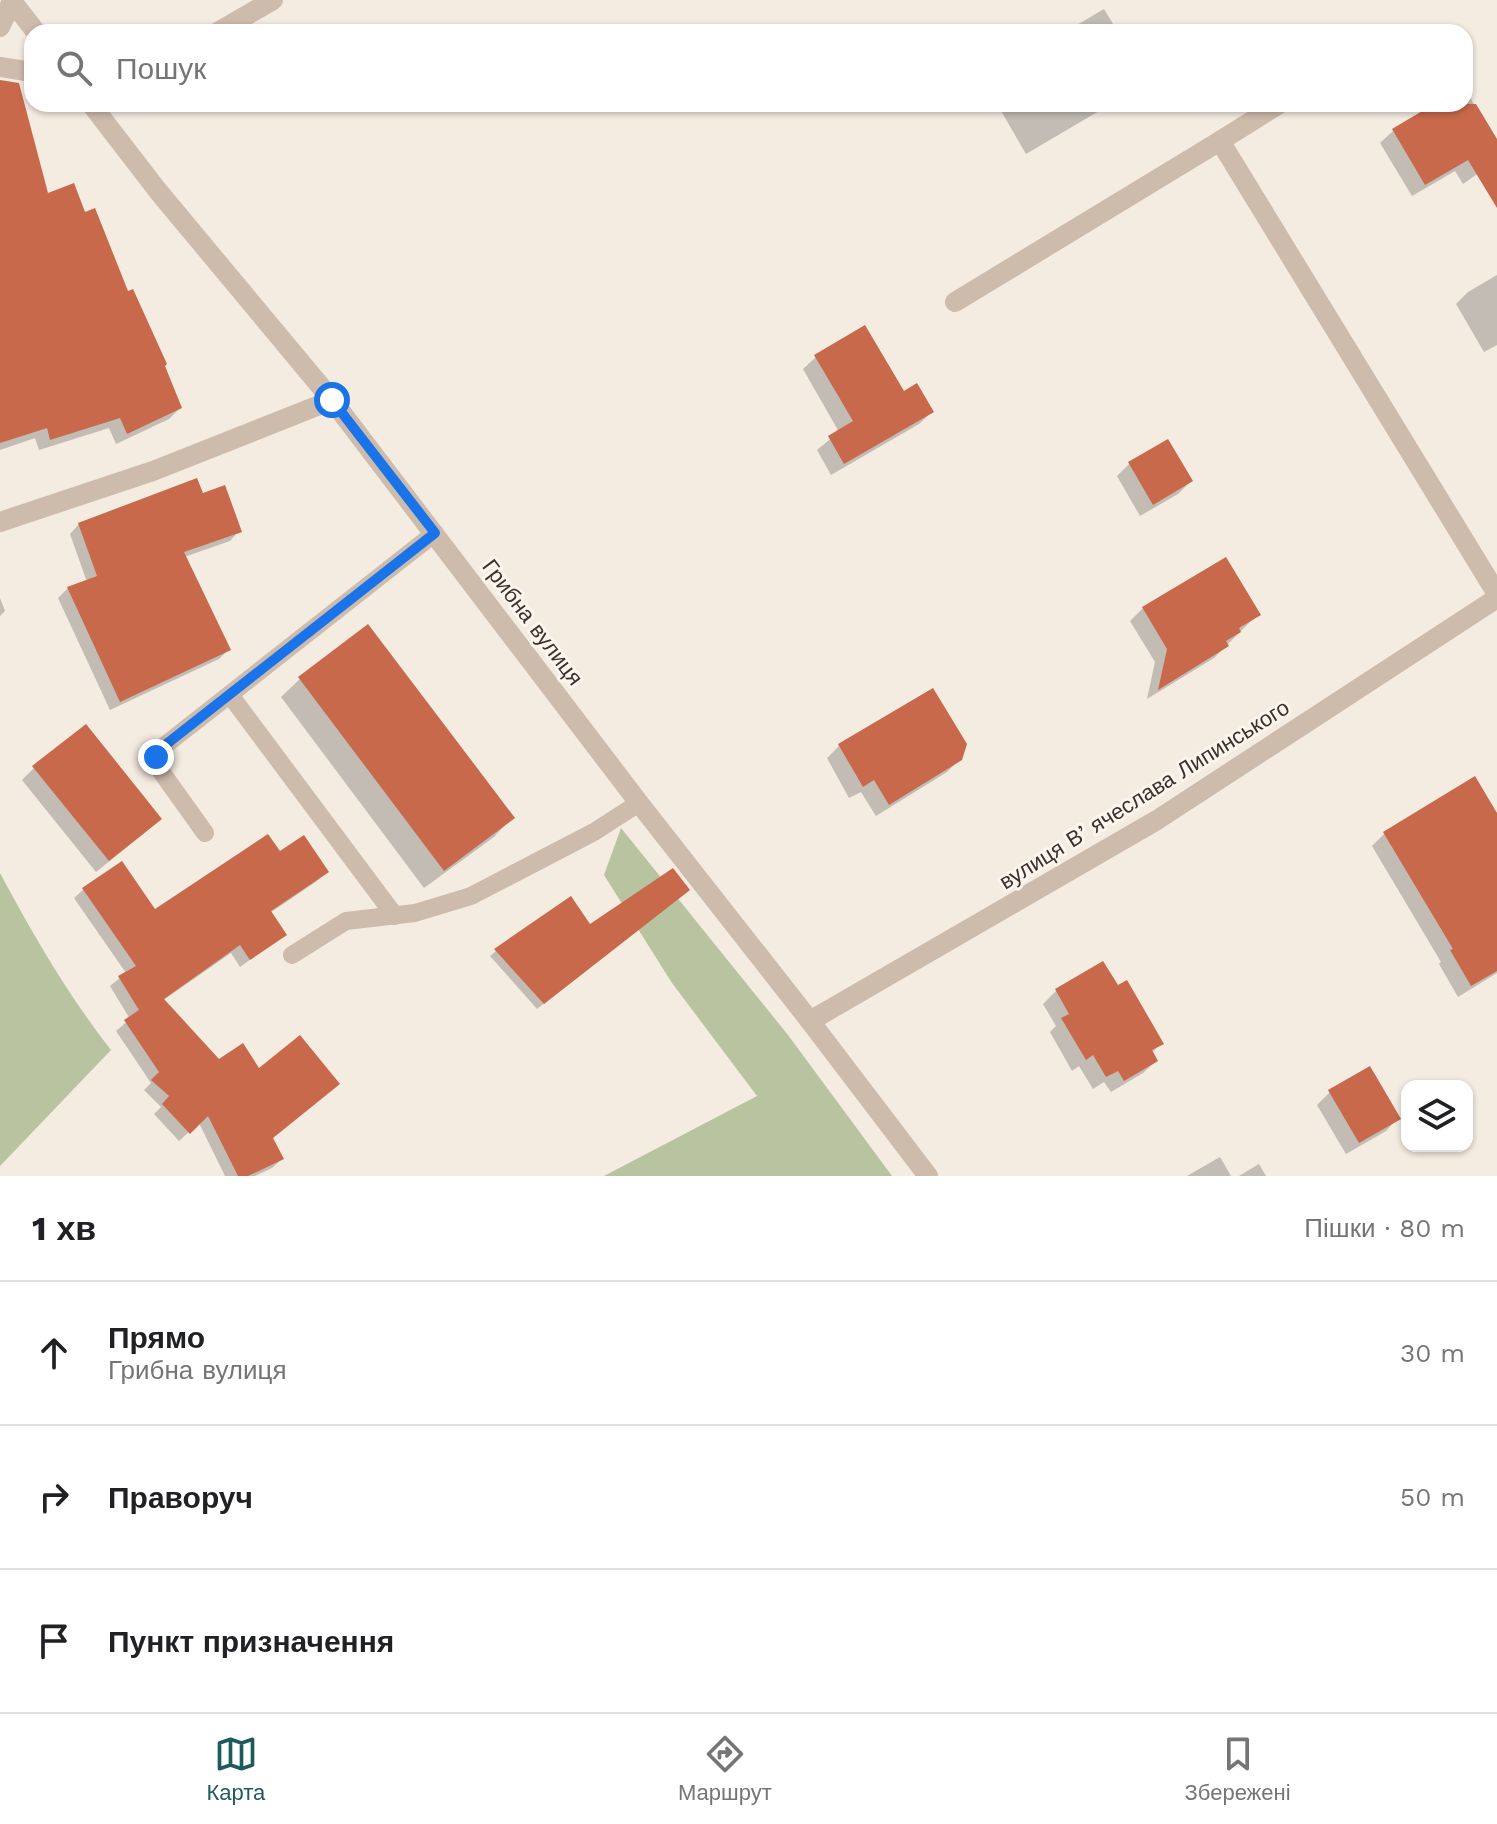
<!DOCTYPE html>
<html lang="uk">
<meta charset="utf-8">
<style>
body{margin:0;font-family:"Work Sans",sans-serif;background:#f6f6f6;color:#202124}
.controls{position:absolute;right:24px;bottom:24px;display:grid;overflow:hidden;border-radius:16px;box-shadow:0 2px 6px #0004}
.controls button{width:72px;height:72px;display:grid;place-items:center;padding:0;border:0;border-bottom:2px solid #e0e0e0;background:#fff;color:#202124;font:40px sans-serif}
.stop{position:absolute;width:24px;height:24px;margin:-18px;border:6px solid #1a73e8;border-radius:50%;background:#fff}
.stop.end{background:#1a73e8;border-color:#fff;box-shadow:0 2px 8px #0008}
.list{margin:0;padding:0;list-style:none}
h2{display:flex;justify-content:space-between;align-items:center;height:104px;margin:0;padding:0 32px;font-size:34px}
h2 small{font-size:26px;font-weight:400;color:#757577}
.list li{display:grid;grid-template-columns:52px 1fr auto;gap:24px;align-items:center;box-sizing:border-box;height:144px;padding:0 32px;border-top:2px solid #e0e0e0}
.list b{display:block;font-size:30px;white-space:nowrap}
.list p{margin:0;font-size:26px;white-space:nowrap;color:#757577}
.list em{font-size:26px;font-style:normal;color:#757577}
.icon{flex:none;width:44px;height:44px;fill:none;stroke:currentColor;stroke-width:2;stroke-linecap:round;stroke-linejoin:round}
.map{position:relative;flex:none;width:1497px;height:1176px;overflow:hidden}
.search{position:absolute;background:#fff;box-shadow:0 2px 6px #0004;left:24px;right:24px;top:24px;height:88px;display:flex;align-items:center;gap:20px;box-sizing:border-box;padding:0 28px;border-radius:24px;color:#757577;font-size:30px}
.sheet{height:536px;background:#fff}
nav{display:flex;justify-content:space-around;align-items:center;box-sizing:border-box;height:112px;border-top:2px solid #e0e0e0;background:#fff;font-size:22px;color:#757577}
nav a{display:grid;justify-items:center;gap:4px}
nav .on{color:#1f5a5e}
.map>svg:first-child{display:block}
.green{fill:#b8c4a0}
.shadow{fill:#0003}
.building{fill:#c8694b}
.lines{fill:none;stroke-linecap:round;stroke-linejoin:round}
.service{stroke:#cdbbac;stroke-width:18}
.minor{stroke:#cdbbac;stroke-width:20}
.route{stroke:#1a73e8;stroke-width:10}
.labels{text-anchor:middle;stroke-width:6;stroke-linejoin:round;paint-order:stroke}
.street-label{font-size:22px;fill:#3b302b;stroke:#fbf5ee}
</style>
<div class="map">
<svg width="1497" height="1176" viewBox="0 0 1497 1176">
<rect width="100%" height="100%" fill="#f4ebe1"/>
<!-- green -->
<g class="green">
<polygon points="621,828 788,1035 892,1176 604,1176 757,1096 672,983 604,875"/>
<path d="M0,873C33,935 68,995 111,1050L0,1166Z"/>
</g>
<!-- shadow -->
<g class="shadow">
<polygon points="1104,9 1118,32 1065,32"/>
<polygon points="1465,89 1497,143 1497,160 1463,184 1455,171 1412,196 1380,143 1393,131 1437,104 1465,104"/>
<polygon points="0,90 47,195 84,214 127,294 180,408 169,419 116,444 109,428 39,450 35,438 0,450"/>
<polygon points="997,104 1111,104 1026,154"/>
<polygon points="1497,275 1497,345 1484,352 1456,304 1468,292"/>
<polygon points="816,357 903,394 932,412 919,424 831,475 817,450 839,432 803,369"/>
<polygon points="1129,464 1191,481 1178,494 1140,516 1117,476"/>
<polygon points="202,496 239,531 230,541 184,557 229,649 219,659 110,710 58,598 68,588 87,582 70,534 79,524"/>
<polygon points="0,598 5,611 0,616"/>
<polygon points="1143,608 1258,614 1214,658 1147,699 1155,662 1130,621"/>
<polygon points="300,679 512,818 494,837 424,888 281,697"/>
<polygon points="839,746 960,759 947,772 876,816 861,792 849,798 827,758"/>
<polygon points="34,768 147,831 96,872 22,780"/>
<polygon points="1497,817 1497,973 1458,997 1439,964 1441,962 1372,846 1384,834"/>
<polygon points="279,854 326,872 317,881 270,913 285,935 240,967 231,953 162,1001 272,1139 282,1159 272,1168 255,1176 225,1176 199,1123 179,1141 154,1114 161,1107 144,1090 151,1083 116,1031 130,1019 110,986 126,973 74,898 84,889 154,912"/>
<polygon points="682,895 537,1009 490,956 496,951 590,926"/>
<polygon points="1102,964 1117,988 1161,1043 1152,1053 1156,1061 1143,1073 1111,1092 1104,1082 1093,1089 1079,1066 1072,1071 1050,1032 1056,1026 1043,1004 1056,991"/>
<polygon points="1330,1092 1398,1118 1386,1131 1346,1154 1317,1105"/>
<polygon points="1220,1157 1231,1176 1187,1176"/>
<polygon points="1259,1164 1266,1176 1239,1176"/>
</g>
<!-- building -->
<g class="building">
<polygon points="0,80 19,83 48,193 74,183 85,212 95,208 128,291 133,289 167,364 165,366 182,408 127,434 120,418 50,440 47,428 0,443"/>
<polygon points="1434,104 1476,104 1497,139 1497,208 1468,160 1425,185 1392,129"/>
<polygon points="865,325 904,391 917,383 934,412 844,464 828,436 853,421 814,355"/>
<polygon points="1168,439 1193,481 1153,505 1128,462"/>
<polygon points="197,478 203,493 225,485 242,532 184,552 231,650 120,702 67,587 97,576 78,523"/>
<polygon points="1226,557 1261,615 1239,628 1241,632 1226,641 1229,646 1158,690 1167,649 1142,607"/>
<polygon points="368,624 515,818 444,871 298,677"/>
<polygon points="933,688 967,744 962,760 889,805 874,780 863,787 838,744"/>
<polygon points="86,724 162,819 109,861 32,766"/>
<polygon points="1475,776 1497,813 1497,971 1471,986 1450,950 1453,949 1383,832"/>
<polygon points="268,834 280,851 304,835 329,872 271,911 287,935 250,960 240,945 164,999 219,1059 243,1043 259,1068 300,1035 340,1084 273,1138 284,1159 248,1176 238,1176 208,1116 190,1134 162,1104 169,1096 151,1080 159,1072 124,1020 139,1010 118,976 136,966 82,888 122,861 155,909"/>
<polygon points="673,868 690,890 544,1004 494,949 571,896 590,924"/>
<polygon points="1103,961 1118,985 1127,980 1164,1044 1152,1050 1158,1061 1124,1081 1118,1071 1106,1077 1093,1055 1086,1060 1061,1018 1069,1014 1055,989"/>
<polygon points="1370,1066 1401,1119 1359,1143 1328,1090"/>
</g>
<g class="lines">
<!-- service -->
<g class="service">
<polyline points="230,695 395,916"/>
<polyline points="205,833 160,770 156,757 164,746 435,533"/>
<polyline points="292,955 346,921 415,913 471,896 594,832 639,803"/>
</g>
<!-- minor -->
<g class="minor">
<polyline points="11,0 36,32"/>
<polyline points="0,27 12,1"/>
<polyline points="218,32 273,0"/>
<polyline points="0,67 32,72"/>
<polyline points="91,104 158,191 332,400 639,803 810,1021 928,1176"/>
<polyline points="1220,141 1279,104"/>
<polyline points="955,302 1220,141 1497,594"/>
<polyline points="0,522 153,471 332,400"/>
<polyline points="810,1021 1157,820 1497,598"/>
</g>
</g>
<g class="lines">
<!-- route -->
<polyline class="route" points="156,757 164,746 435,533 332,400"/>
</g>
<g class="labels">
<!-- street labels -->
<g class="street-label">
<text transform="translate(533 622) rotate(53)" y="8">Грибна вулиця</text>
<text transform="translate(1144 794) rotate(-32)" y="8">вулиця Вʼячеслава Липинського</text>
</g>
</g>
</svg>
<div class="controls">
<button><svg class="icon" aria-label="layers" viewBox="0 0 24 24"><path d="M12 4l9 5-9 5-9-5zM3 14l9 5 9-5"/></svg></button>
</div>
<div class="stop" style="left:332px;top:400px"></div>
<div class="stop end" style="left:156px;top:757px"></div>
<div class="search"><svg class="icon" aria-label="search" viewBox="0 0 24 24"><circle cx="10" cy="10" r="6"/><path d="M15 15l6 6"/></svg>Пошук</div>
</div>
<section class="sheet">
<h2>1 хв<small>Пішки · 80 m</small></h2>
<ul class="list">
<li><svg class="icon" aria-label="ahead" viewBox="0 0 24 24"><path d="M12 20V5M6 11l6-6 6 6"/></svg><div><b>Прямо</b><p>Грибна вулиця</p></div><em>30 m</em></li>
<li><svg class="icon" aria-label="right" viewBox="0 0 24 24"><path d="M7 20v-9h11M14 6l5 5-5 5"/></svg><div><b>Праворуч</b></div><em>50 m</em></li>
<li><svg class="icon" aria-label="arrive" viewBox="0 0 24 24"><path d="M6 21V4h12l-3 4 3 4H6"/></svg><div><b>Пункт призначення</b></div></li>
</ul>
</section>
<nav>
<a class="on"><svg class="icon" aria-label="map" viewBox="0 0 24 24"><path d="M3 6l6-2 6 2 6-2v14l-6 2-6-2-6 2zM9 4v14M15 6v14"/></svg>Карта</a>
<a><svg class="icon" aria-label="directions" viewBox="0 0 24 24"><path d="M12 3l9 9-9 9-9-9zM9 14v-3h6M13 9l2 2-2 2"/></svg>Маршрут</a>
<a><svg class="icon" aria-label="saved" viewBox="0 0 24 24"><path d="M7 4h10v16l-5-4-5 4z"/></svg>Збережені</a>
</nav>
